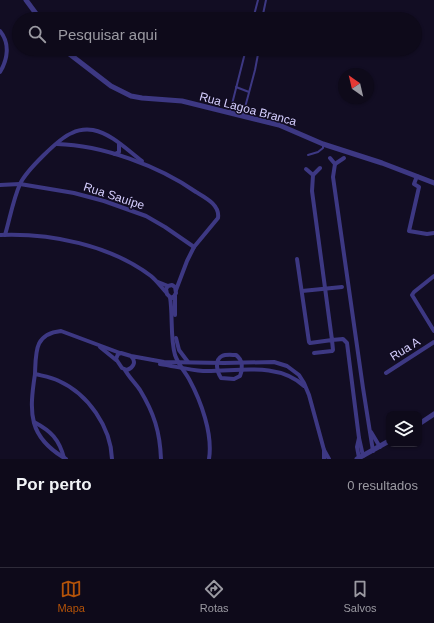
<!DOCTYPE html>
<html lang="pt">
<meta charset="utf-8">
<style>
body{margin:0;font-family:Helvetica,sans-serif;background:#171323;color:#f1f3f6}
.controls{position:absolute;right:12px;bottom:12px;display:grid;overflow:hidden;border-radius:8px;box-shadow:0 1px 3px #0004}
.controls button{width:36px;height:36px;display:grid;place-items:center;padding:0;border:0;border-bottom:1px solid #2e2b39;background:#0e0a1a;color:#f1f3f6;font:20px sans-serif}
.compass{position:absolute;left:338px;top:68px;width:36px;height:36px;border-radius:50%;background:#0e0a1a;box-shadow:0 1px 3px #0004;rotate:326deg}
.list{margin:0;padding:0;list-style:none}
h2{display:flex;justify-content:space-between;align-items:center;height:52px;margin:0;padding:0 16px;font-size:17px}
h2 small{font-size:13px;font-weight:400;color:#9b9aa2}
.icon{flex:none;width:22px;height:22px;fill:none;stroke:currentColor;stroke-width:2;stroke-linecap:round;stroke-linejoin:round}
.map{position:relative;flex:none;width:434px;height:459px;overflow:hidden}
.search{position:absolute;background:#0e0a1a;box-shadow:0 1px 3px #0004;left:12px;right:12px;top:12px;height:44px;display:flex;align-items:center;gap:10px;box-sizing:border-box;padding:0 14px;border-radius:22px;color:#9b9aa2;font-size:15px}
.sheet{height:108px;background:#0e0a1a}
nav{display:flex;justify-content:space-around;align-items:center;box-sizing:border-box;height:56px;border-top:1px solid #2e2b39;background:#0e0a1a;font-size:11px;color:#9b9aa2}
nav a{display:grid;justify-items:center;gap:2px}
nav .on{color:#b45309}
.map>svg:first-child{display:block}
.lines{fill:none;stroke-linecap:round;stroke-linejoin:round}
.service{stroke:#3d3883;stroke-width:2}
.minor{stroke:#3d3883;stroke-width:4}
.tertiary{stroke:#3d3883;stroke-width:5}
.labels{text-anchor:middle;stroke-width:3;stroke-linejoin:round;paint-order:stroke}
.street-label{font-size:12px;fill:#d6cfff;stroke:#120d23}
</style>
<div class="map">
<svg width="434" height="459" viewBox="0 0 434 459">
<rect width="100%" height="100%" fill="#120d23"/>
<g class="lines">
<!-- service -->
<g class="service">
<polyline points="253,19 258,0"/>
<polyline points="262,19 266,0"/>
<polyline points="236,87 249,92"/>
<polyline points="230,112 246,49"/>
<polyline points="243,115 255,70 259,49"/>
<polyline points="308,155 318,152 323,148 323,145"/>
</g>
<!-- minor -->
<g class="minor">
<path d="M0,31C10,43 8,59 0,72"/>
<path d="M57,144C102,145 159,166 196,192C206,198 220,205 218,218L194,247L187,261L176,290"/>
<polyline points="115,154 119,152 119,144"/>
<polyline points="330,158 335,164 333,177 363,388 373,451"/>
<polyline points="335,164 344,158"/>
<polyline points="320,168 313,175 312,191 332,340 343,339 347,343 359,438 363,456"/>
<polyline points="306,169 313,175"/>
<polyline points="417,176 414,184 419,187 409,231 427,234 434,233"/>
<polyline points="0,185 20,184 74,193 104,201 146,216 165,227 194,247"/>
<path d="M0,235C51,233 110,245 151,276C157,281 161,287 166,292"/>
<path d="M5,235C10,218 13,200 20,184C26,171 59,138 72,133C78,130 86,129 93,130C112,134 126,149 142,161"/>
<polyline points="297,259 309,342 310,343 332,340 333,350 332,351 314,353"/>
<polyline points="434,276 414,292 412,295 434,331"/>
<polyline points="158,282 168,286 172,285 175,287 176,293 173,298 170,297 167,294 166,289 168,286"/>
<polyline points="302,291 342,287"/>
<path d="M170,297C173,316 170,337 175,355C178,364 185,372 189,379C201,401 213,434 209,459"/>
<polyline points="175,315 175,296"/>
<polyline points="176,338 179,350 188,362"/>
<polyline points="100,347 116,360"/>
<path d="M236,355C243,360 243,369 240,376L234,379L221,378C217,372 214,360 222,356C226,354 232,355 236,355Z"/>
<path d="M131,356C137,362 133,368 127,370L122,368L116,359L118,354L121,353L131,356L164,362L224,363L274,362L287,366L299,375L304,383L309,395L324,450L329,459"/>
<path d="M160,364C174,366 188,370 203,371C236,372 277,361 304,386"/>
<path d="M125,370C129,377 135,383 140,390C154,413 160,432 161,459"/>
<polyline points="386,373 434,342"/>
<path d="M35,374C29,413 28,437 66,459"/>
<path d="M34,422C51,431 59,439 64,458"/>
<polyline points="371,432 380,447"/>
<polyline points="324,450 324,459"/>
<polyline points="359,458 357,447 359,438"/>
<path d="M112,459C111,427 88,394 59,381C51,377 43,376 35,374C36,352 34,334 61,331L120,353"/>
</g>
<!-- tertiary -->
<g class="tertiary">
<polyline points="26,0 40,19"/>
<polyline points="63,49 111,86 131,96 142,98 182,101 279,125 323,144 382,163 434,183"/>
<polyline points="419,424 434,414"/>
<polyline points="357,459 389,441"/>
</g>
</g>
<g class="labels">
<!-- street labels -->
<g class="street-label">
<text transform="translate(248 109) rotate(15)" y="4">Rua Lagoa Branca</text>
<text transform="translate(114 196) rotate(18)" y="4">Rua Sauípe</text>
<text transform="translate(405 349) rotate(-32)" y="4">Rua A</text>
</g>
</g>
</svg>
<div class="controls">
<button><svg class="icon" aria-label="layers" viewBox="0 0 24 24"><path d="M12 4l9 5-9 5-9-5zM3 14l9 5 9-5"/></svg></button>
</div>
<svg class="compass" viewBox="-18 -18 36 36"><path d="M0-13l5 13h-10z" fill="#e53935"/><path d="M0 13l5-13h-10z" fill="#9b9aa2"/></svg>
<div class="search"><svg class="icon" aria-label="search" viewBox="0 0 24 24"><circle cx="10" cy="10" r="6"/><path d="M15 15l6 6"/></svg>Pesquisar aqui</div>
</div>
<section class="sheet">
<h2>Por perto<small>0 resultados</small></h2>
<ul class="list">
</ul>
</section>
<nav>
<a class="on"><svg class="icon" aria-label="map" viewBox="0 0 24 24"><path d="M3 6l6-2 6 2 6-2v14l-6 2-6-2-6 2zM9 4v14M15 6v14"/></svg>Mapa</a>
<a><svg class="icon" aria-label="directions" viewBox="0 0 24 24"><path d="M12 3l9 9-9 9-9-9zM9 14v-3h6M13 9l2 2-2 2"/></svg>Rotas</a>
<a><svg class="icon" aria-label="saved" viewBox="0 0 24 24"><path d="M7 4h10v16l-5-4-5 4z"/></svg>Salvos</a>
</nav>
